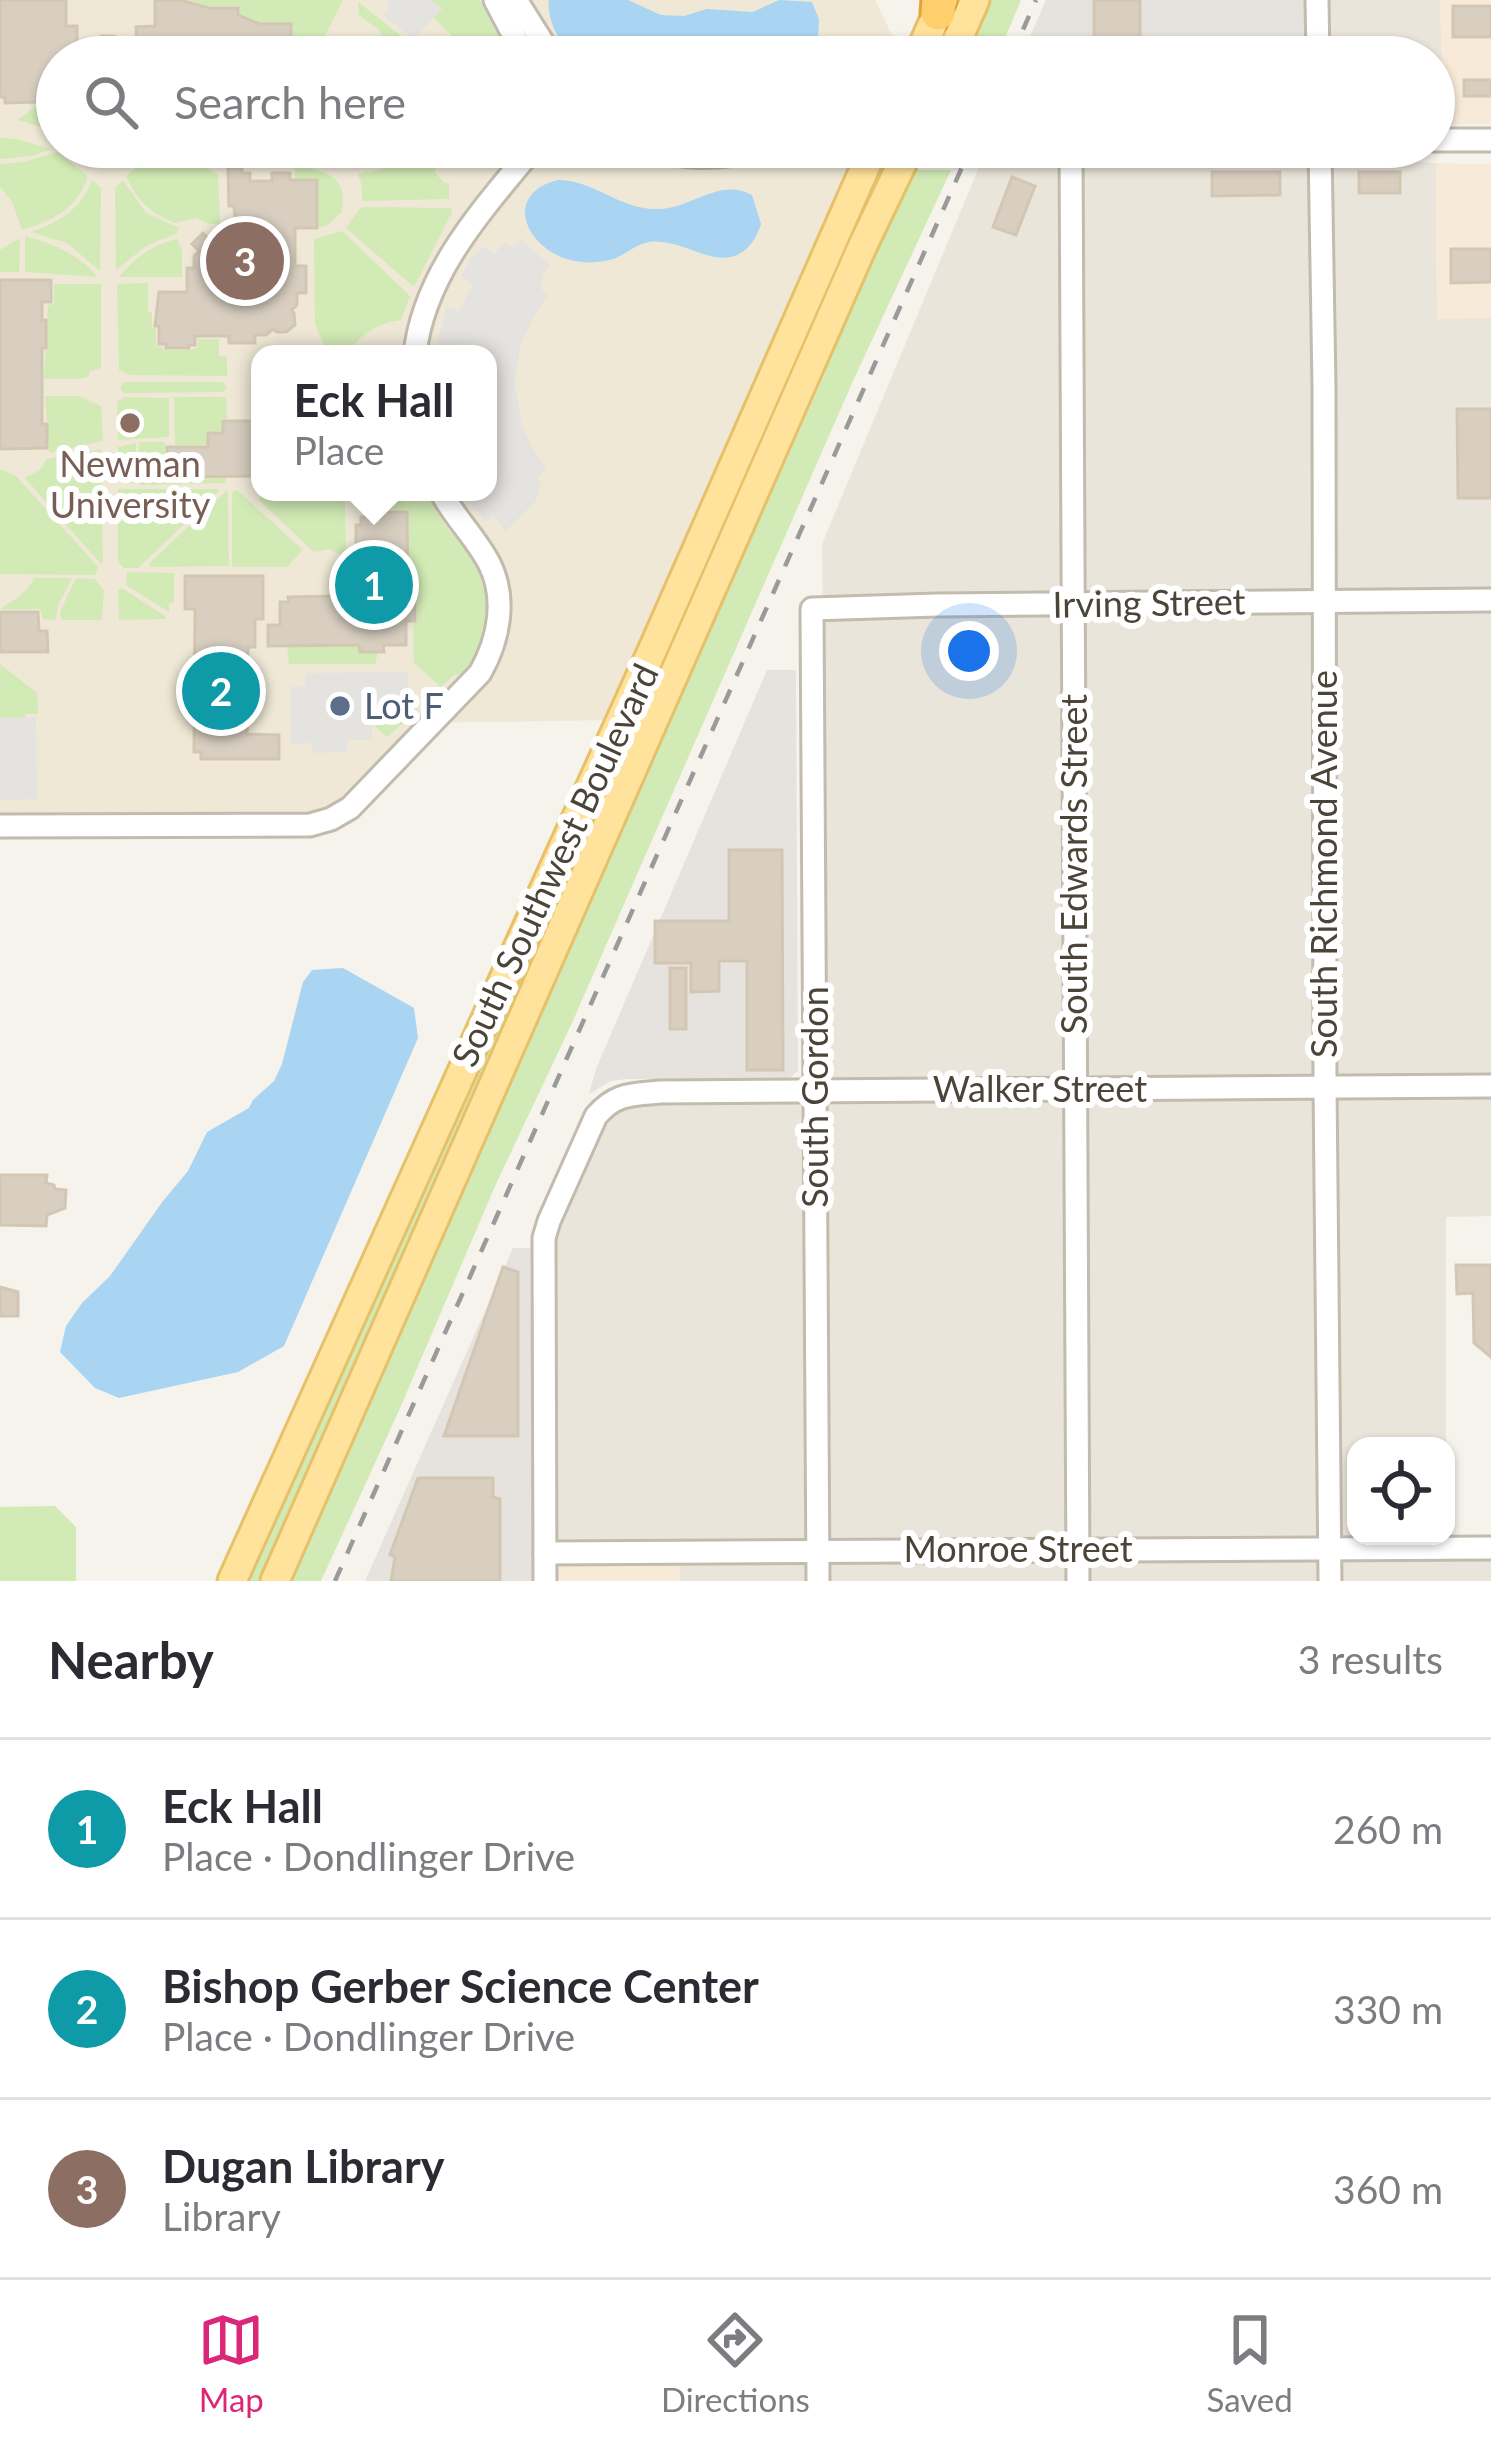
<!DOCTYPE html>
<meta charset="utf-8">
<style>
body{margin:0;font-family:Lato,sans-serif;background:#f2f2f3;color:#2b2b33}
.controls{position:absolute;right:36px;bottom:36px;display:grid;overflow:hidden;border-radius:24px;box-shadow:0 3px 9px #0004}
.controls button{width:108px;height:108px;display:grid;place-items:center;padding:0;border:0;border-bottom:3px solid #e1e1e2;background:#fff;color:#2b2b33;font:60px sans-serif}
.you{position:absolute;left:969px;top:651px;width:42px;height:42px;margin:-30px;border:9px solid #fff;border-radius:50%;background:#1a73e8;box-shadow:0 0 0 18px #1a73e833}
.badge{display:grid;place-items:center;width:78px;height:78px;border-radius:50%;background:#db2777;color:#fff;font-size:39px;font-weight:700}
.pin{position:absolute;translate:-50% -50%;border:6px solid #fff;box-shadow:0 3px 12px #0006}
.popup{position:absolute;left:251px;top:345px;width:246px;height:156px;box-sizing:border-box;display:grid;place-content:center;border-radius:24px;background:#fff;filter:drop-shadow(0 3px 9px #0005);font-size:39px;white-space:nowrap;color:#7c7c81}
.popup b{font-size:45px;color:#2b2b33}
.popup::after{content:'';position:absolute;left:50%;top:100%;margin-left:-24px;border:24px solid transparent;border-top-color:#fff}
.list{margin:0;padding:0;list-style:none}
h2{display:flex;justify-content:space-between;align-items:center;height:156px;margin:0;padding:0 48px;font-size:51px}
h2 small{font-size:39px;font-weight:400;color:#7c7c81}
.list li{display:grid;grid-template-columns:78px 1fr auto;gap:36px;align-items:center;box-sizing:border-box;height:180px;padding:0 48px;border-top:3px solid #e1e1e2}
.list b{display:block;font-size:45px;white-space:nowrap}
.list p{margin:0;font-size:39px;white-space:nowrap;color:#7c7c81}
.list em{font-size:39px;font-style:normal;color:#7c7c81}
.icon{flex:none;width:66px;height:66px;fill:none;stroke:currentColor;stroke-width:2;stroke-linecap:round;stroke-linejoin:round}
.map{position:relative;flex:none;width:1491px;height:1581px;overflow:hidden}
.search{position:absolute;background:#fff;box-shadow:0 3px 9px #0004;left:36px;right:36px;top:36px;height:132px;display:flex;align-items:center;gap:30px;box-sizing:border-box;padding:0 42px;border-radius:66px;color:#7c7c81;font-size:45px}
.sheet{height:696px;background:#fff}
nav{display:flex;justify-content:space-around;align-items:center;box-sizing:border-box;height:168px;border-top:3px solid #e1e1e2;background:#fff;font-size:33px;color:#7c7c81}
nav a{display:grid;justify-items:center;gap:6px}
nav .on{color:#db2777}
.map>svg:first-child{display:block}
.residential{fill:#eae5da;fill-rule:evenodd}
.commercial{fill:#f7ead8}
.industrial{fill:#e6e2dd}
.education{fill:#efe8d6;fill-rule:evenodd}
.green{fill:#d2eab5}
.parking{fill:#e5e3e0}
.water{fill:#a9d4f2}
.building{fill:#d8cfc1;stroke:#d3c7b4;stroke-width:3}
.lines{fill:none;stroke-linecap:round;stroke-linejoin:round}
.minor-casing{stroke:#c2bbae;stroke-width:27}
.major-casing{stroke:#e6c16a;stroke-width:33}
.highway-casing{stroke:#e0a43c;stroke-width:39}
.minor{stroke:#fff;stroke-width:21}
.major{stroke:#ffe39c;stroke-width:27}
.highway{stroke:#ffcf6e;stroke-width:33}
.rail{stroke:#9a9a9a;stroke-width:4.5;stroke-dasharray:15 15;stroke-linecap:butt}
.education-dot{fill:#8d6e63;stroke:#fff;stroke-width:4.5}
.service-dot{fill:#5c6f8a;stroke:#fff;stroke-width:4.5}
.labels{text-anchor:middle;stroke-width:12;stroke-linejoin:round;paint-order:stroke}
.education-label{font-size:36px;fill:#785e54;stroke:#fff}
.street-label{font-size:36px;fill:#4b4439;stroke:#fff}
.service-label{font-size:36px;fill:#4e5e75;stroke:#fff;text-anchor:start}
</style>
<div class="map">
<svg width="1491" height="1581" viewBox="0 0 1491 1581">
<rect width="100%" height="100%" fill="#f6f3ec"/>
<!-- residential -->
<g class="residential">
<polygon points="1324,0 1440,0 1444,125 1434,125 1434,57 1324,57"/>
<path d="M1344,158L1436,163L1437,318H1491V1216L1446,1217V1554L1491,1556V1581H680L679,1540L565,1541L557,1538L551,1248L557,1225L607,1118L622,1107L658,1101L829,1097L822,544L982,160ZM1356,1446H1446V1536H1356Z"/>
</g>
<!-- commercial -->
<g class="commercial">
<polygon points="1440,0 1491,0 1491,124 1444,125"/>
<polygon points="1436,163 1491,164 1491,318 1437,319"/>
<polygon points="680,1562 680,1581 554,1581 554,1571 558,1564 565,1563"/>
</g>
<!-- industrial -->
<g class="industrial">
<polygon points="1046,0 1306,0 1307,57 1021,57"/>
<polygon points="767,670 796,670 798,1071 788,1079 626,1079 611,1081 589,1094 596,1069"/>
<polygon points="513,1248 532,1248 535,1581 365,1581"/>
</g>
<!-- education -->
<path class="education" d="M0,0H875L892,35L885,57H57V147H851L850,178L608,720L424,723L343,803L312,817L0,819ZM260,354H488V492H260Z"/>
<!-- green -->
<g class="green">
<polygon points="185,0 343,0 319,47 308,47 308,41 292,41 291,23 262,23 240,14 239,6 210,6"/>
<polygon points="431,0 480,0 509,57 474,57 434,18 442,9"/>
<polygon points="986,0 1021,0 997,57 958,57"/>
<polygon points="358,2 415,47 415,49 388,50 379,30 359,15"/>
<polygon points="351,36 366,42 370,57 337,57 338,44"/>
<polygon points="57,103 57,131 17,120 37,106"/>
<polygon points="0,138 17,139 51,149 32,156 0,159"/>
<path d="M167,147H263C229,159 198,161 164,148Z"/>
<path d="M157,150L190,161V165L205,167L218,175L220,224H209L196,218L175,223C152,214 136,200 126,176Z"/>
<path d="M57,152L88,176C77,209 54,220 22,230L12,201L0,187V164L24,162Z"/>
<polygon points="423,153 436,166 435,173 445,183 449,183 449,199 362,201 362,186 358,174 388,168"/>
<path d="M295,163C323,174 349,172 342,212L328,225L317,228V181L295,180Z"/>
<polygon points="905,170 951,170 853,381 572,1023 496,1184 397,1415 321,1581 286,1581 825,373 834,337"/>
<polygon points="874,177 880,181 651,705 640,716 638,711"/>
<path d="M92,180L101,188L100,271L67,243L31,232C62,221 80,210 92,180Z"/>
<polygon points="123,180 146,213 179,228 177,233 146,246 116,270 115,188"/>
<polygon points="361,207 451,208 452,212 414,287 346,228"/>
<path d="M342,231L410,296L401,320C377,323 360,334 347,354H328L315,324L314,239Z"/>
<path d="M25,236C54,244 78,254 98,277L25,272Z"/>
<polygon points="20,238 19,272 0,272 0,250"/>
<path d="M177,239L182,250V277H119C136,257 152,245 177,239Z"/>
<polygon points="148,283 148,312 152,313 152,328 156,329 156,346 162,347 163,350 191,350 198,347 198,339 219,339 219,356 227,357 227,376 129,375 119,370 117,284"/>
<polygon points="54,284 101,284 101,368 90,371 88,377 79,379 44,379 48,305 54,304"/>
<polygon points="124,382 223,382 227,388 222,392 124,393 120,388"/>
<polygon points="45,396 79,396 101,406 103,441 49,453"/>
<polygon points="124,397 169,398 169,437 118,440 117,402"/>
<polygon points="174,397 226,397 227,419 222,420 222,431 207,432 207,445 175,445"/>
<polygon points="139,442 165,442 166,479 226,478 226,483 139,485"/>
<polygon points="136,443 136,484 118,482 118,447"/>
<polygon points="101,449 103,562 100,563 25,478 40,470 47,459"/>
<polygon points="0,469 16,476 90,558 98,567 95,575 0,574"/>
<polygon points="118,489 218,489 219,491 138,568 124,568 118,562"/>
<polygon points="237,490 303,550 287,567 232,567 232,492"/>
<polygon points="226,491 228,492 229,566 150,567 150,563"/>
<path d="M400,492C432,492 431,505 448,529C456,540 464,547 471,559C495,597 490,640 463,674L454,675L441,687L414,663L413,622L417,621V593L409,591L408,510L384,509L394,494Z"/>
<polygon points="260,496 339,496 345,503 346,555 342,556 330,549 314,552 259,500"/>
<polygon points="127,572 174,573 174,603 169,603 169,612 126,585"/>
<path d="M34,578H72L58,605L56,620L43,619L40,609H0C13,600 26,595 34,578Z"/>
<polygon points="76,578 95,579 104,591 102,620 61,620 60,612"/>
<polygon points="122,588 165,616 166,619 119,620 118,591"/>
<polygon points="359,645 359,652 378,652 375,664 289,664 287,646"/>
<polygon points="0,664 37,693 38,714 26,714 25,718 0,718"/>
<polygon points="399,699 418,710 387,737 372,723 372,713 389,713 389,700"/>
<polygon points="615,761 617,780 262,1581 241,1581"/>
<polygon points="55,1506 76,1527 76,1581 0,1581 0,1507"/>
</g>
<!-- parking -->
<g class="parking">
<polygon points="387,0 431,0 442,9 414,38 383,16 389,8"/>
<polygon points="521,240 550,265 543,274 541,288 548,296 535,314 520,346 515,384 522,425 531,446 547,470 538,477 541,485 536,501 506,531 493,516 484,521 463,492 488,492 488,354 435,354 446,307 459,311 473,284 461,276 470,260 483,246 494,254 504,242 513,248"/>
<polygon points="408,672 408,699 390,700 389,713 372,713 372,740 347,740 347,752 313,753 312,743 291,744 290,687 305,686 306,673"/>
<polygon points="36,717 37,799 0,800 0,718"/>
</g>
<!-- water -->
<g class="water">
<path d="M549,0H628L661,15L684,16L707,9L753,12L779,0L812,2L819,19L817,57H572C560,43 546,18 549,0Z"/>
<path d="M558,180C595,180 621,211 659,209C692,208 720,177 752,195L761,224C756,239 748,253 731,257C705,262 679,238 649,242C637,244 627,253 616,258C599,264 577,264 561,257C521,240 507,192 558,180Z"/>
<polygon points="343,968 414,1008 418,1038 284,1346 238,1372 119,1398 95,1388 60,1352 66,1326 82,1303 110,1276 163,1201 188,1171 207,1132 249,1108 253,1100 274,1081 282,1064 303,982 312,970"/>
</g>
<!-- building -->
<g class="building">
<polygon points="0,0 66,0 66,26 77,26 77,57 57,57 57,98 37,99 37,102 5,103 5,97 0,97"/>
<polygon points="155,0 180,0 209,8 238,8 238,15 260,24 291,24 291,42 307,42 307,57 137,57 136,27 155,26"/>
<rect x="1094" y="0" width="46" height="57"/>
<rect x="1453" y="6" width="38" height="31"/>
<polygon points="101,36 114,36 125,46 137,46 137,57 77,57 77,46 89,46"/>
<rect x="1464" y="80" width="27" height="16"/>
<polygon points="228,168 242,168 242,173 250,173 250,181 272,181 272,173 290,173 290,180 317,180 317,228 295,228 295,266 306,266 306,293 297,293 297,305 292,310 294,313 295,325 286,332 277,332 273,329 266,335 255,335 255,343 229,343 229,336 195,336 195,345 189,345 189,348 166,348 166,344 159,344 159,326 155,326 159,292 187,292 187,268 194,268 194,256 199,251 192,244 203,233 210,240 215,235 228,235 228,225 253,225 253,218 235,218 234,206 229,206"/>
<polygon points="1212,172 1280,172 1280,195 1212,196"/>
<rect x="1359" y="172" width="41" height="21"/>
<polygon points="1012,177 1035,186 1016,235 993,227"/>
<polygon points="1451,249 1491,249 1491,282 1451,283"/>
<polygon points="0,280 51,280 51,302 42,302 42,320 46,320 46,348 42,348 42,424 47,424 47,448 0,449"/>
<polygon points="1457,409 1491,409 1491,498 1458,498"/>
<polygon points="223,421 260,421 260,476 168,477 167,447 208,447 208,433 223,433"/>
<polygon points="383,512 407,512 408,593 415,593 415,621 406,621 406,645 383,645 384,652 360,652 359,645 268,646 268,625 280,625 280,602 289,602 288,597 341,596 341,581 356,581 356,525 361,525 361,517 383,517"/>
<polygon points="185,576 263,576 263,619 255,619 255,647 248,647 247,734 279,735 279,759 201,759 201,752 194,752 195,609 185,609"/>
<polygon points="0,612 38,612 39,631 47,631 48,652 0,652"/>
<polygon points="729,850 782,850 783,1070 747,1070 747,961 719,961 719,991 691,992 691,963 655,963 655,921 729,921"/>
<rect x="670" y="968" width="16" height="61"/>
<polygon points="0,1175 47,1175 46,1183 54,1185 55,1189 66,1190 65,1208 47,1215 46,1226 0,1225"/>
<polygon points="1456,1265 1491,1265 1491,1357 1474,1343 1473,1293 1457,1294"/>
<polygon points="503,1267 518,1272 518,1436 444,1436"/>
<polygon points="0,1287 18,1292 18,1316 0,1316"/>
<polygon points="418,1478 493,1478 493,1497 500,1499 500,1581 391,1581 395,1557 390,1555"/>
</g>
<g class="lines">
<defs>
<g id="minor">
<polyline points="495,0 525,57"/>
<polyline points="516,0 552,57"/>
<polyline points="1317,0 1318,57"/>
<polyline points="1434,140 1491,140"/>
<path d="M647,147C689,162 728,157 770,147"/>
<polyline points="899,147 934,147"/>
<polyline points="1071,147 1078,1581"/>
<polyline points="1320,147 1324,387 1325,1086 1330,1581"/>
<path d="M415,354C424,272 484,208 534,147"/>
<path d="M0,826L310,825L331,819L350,808L480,673C499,640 507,598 489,563C476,538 454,517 441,492"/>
<polyline points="545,1553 1491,1548"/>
<path d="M545,1581L544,1238L549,1221L596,1116C616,1093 631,1095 660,1092L1491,1086"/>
<polyline points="818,1581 812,609 937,605 1491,600"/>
</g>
<g id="major">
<polyline points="918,57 943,0"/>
<polyline points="950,57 975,0"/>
<polyline points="232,1581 656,642 874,147"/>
<polyline points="275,1581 863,245 910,147"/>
</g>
<polyline id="highway" points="938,13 939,0"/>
</defs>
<!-- minor casing -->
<use href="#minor" class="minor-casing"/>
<!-- major casing -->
<use href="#major" class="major-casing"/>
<!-- highway casing -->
<use href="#highway" class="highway-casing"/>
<!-- minor -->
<use href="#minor" class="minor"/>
<!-- major -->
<use href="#major" class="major"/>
<!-- highway -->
<use href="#highway" class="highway"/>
<!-- rail -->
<g class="rail">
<polyline points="1011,57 1036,0"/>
<polyline points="335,1581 971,147"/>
</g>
</g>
<!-- markers -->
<circle class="education-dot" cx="130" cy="423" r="12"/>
<circle class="service-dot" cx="340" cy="706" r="12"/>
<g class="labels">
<!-- education labels -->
<g class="education-label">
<text x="130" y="477">Newman<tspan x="130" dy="41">University</tspan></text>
</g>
<!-- street labels -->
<g class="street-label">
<text transform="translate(1149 603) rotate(-1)" y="13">Irving Street</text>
<text transform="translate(1074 864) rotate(-90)" y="13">South Edwards Street</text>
<text transform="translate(1324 864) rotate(-90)" y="13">South Richmond Avenue</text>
<text transform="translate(555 865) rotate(-65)" y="13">South Southwest Boulevard</text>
<text x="1040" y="1102">Walker Street</text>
<text transform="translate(815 1097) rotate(-90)" y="13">South Gordon</text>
<text x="1018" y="1562">Monroe Street</text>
</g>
<!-- service labels -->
<g class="service-label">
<text x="364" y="719">Lot F</text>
</g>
</g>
</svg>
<div class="controls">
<button><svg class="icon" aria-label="locate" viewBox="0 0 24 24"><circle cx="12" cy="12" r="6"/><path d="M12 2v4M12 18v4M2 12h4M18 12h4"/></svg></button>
</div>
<div class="you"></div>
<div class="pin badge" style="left:374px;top:585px;background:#0f9aa8">1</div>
<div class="popup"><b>Eck Hall</b>Place</div>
<div class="pin badge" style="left:221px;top:691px;background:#0f9aa8">2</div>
<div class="pin badge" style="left:245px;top:261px;background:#8d6e63">3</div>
<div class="search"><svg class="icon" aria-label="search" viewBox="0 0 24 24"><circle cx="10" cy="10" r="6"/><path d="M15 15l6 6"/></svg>Search here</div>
</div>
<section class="sheet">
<h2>Nearby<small>3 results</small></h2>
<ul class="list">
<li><span class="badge" style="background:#0f9aa8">1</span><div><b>Eck Hall</b><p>Place · Dondlinger Drive</p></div><em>260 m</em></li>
<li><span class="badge" style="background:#0f9aa8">2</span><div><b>Bishop Gerber Science Center</b><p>Place · Dondlinger Drive</p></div><em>330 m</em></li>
<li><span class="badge" style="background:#8d6e63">3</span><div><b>Dugan Library</b><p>Library</p></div><em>360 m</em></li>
</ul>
</section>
<nav>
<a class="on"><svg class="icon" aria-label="map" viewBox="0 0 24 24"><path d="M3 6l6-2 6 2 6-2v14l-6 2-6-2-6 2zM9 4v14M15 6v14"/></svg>Map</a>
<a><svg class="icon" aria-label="directions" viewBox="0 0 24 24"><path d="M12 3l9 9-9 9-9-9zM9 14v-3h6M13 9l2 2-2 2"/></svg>Directions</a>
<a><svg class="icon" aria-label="saved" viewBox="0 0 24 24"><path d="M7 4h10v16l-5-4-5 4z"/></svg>Saved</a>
</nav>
